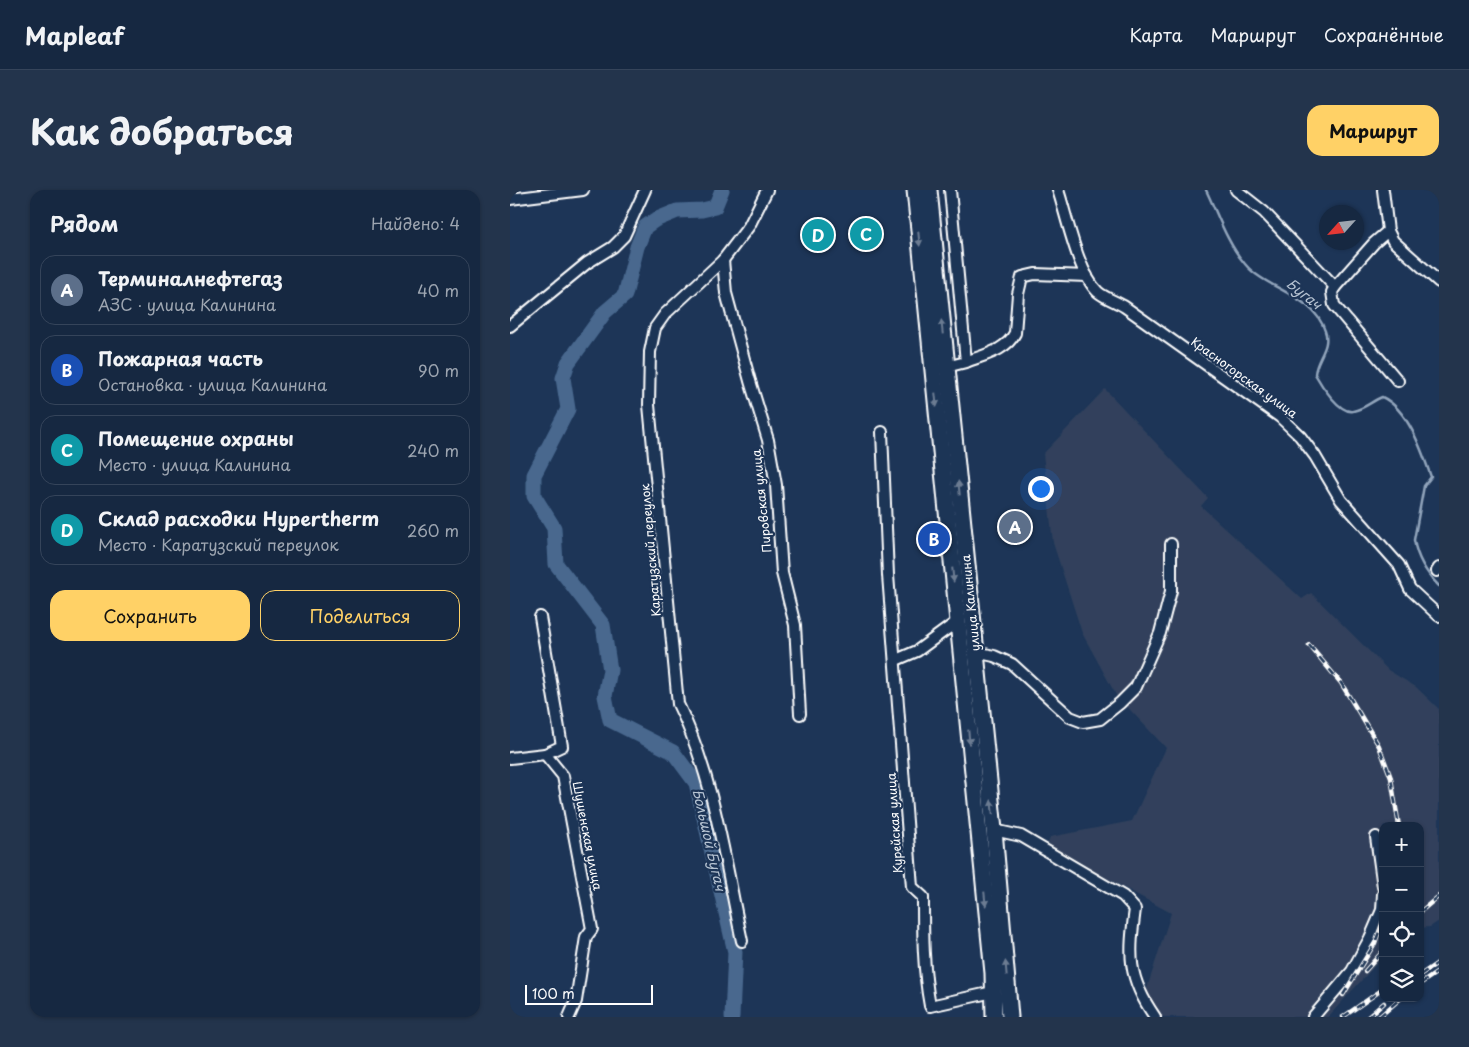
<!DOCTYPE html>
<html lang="ru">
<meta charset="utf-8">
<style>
body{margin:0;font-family:"Playpen Sans",sans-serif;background:#23344c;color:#f1f3f6}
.controls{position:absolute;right:15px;bottom:15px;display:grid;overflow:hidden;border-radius:10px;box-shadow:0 1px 4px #0004}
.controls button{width:45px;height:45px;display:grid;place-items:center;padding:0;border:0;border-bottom:1px solid #35445a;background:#162841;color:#f1f3f6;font:25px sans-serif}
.compass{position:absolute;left:809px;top:15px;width:45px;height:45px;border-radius:50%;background:#162841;box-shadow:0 1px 4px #0004;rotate:243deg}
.scale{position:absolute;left:15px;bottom:12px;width:128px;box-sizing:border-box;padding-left:5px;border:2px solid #fff;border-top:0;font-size:14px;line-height:18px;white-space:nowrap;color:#fff;-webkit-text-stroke:4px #1d3557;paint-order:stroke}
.you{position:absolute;left:530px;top:298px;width:18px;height:18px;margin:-12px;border:4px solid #fff;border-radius:50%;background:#1a73e8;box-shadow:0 0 0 8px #1a73e833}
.badge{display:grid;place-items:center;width:32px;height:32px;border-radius:50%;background:#ffd166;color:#fff;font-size:16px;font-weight:700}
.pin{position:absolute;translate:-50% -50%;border:2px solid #fff;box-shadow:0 1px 5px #0006}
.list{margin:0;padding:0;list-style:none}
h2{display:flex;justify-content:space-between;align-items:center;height:65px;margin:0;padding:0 20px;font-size:21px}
h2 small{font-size:16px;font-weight:400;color:#9ea6b1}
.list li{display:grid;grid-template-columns:32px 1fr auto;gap:15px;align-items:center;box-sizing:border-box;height:70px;margin:0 10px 10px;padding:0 10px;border:1px solid #35445a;border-radius:15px}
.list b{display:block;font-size:19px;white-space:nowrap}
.list p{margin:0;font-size:16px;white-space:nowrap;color:#9ea6b1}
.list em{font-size:16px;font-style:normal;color:#9ea6b1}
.actions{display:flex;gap:10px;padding:15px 20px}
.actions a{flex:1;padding:11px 0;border:1px solid #ffd166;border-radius:15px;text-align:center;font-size:18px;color:#ffd166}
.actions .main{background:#ffd166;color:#111}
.icon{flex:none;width:28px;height:28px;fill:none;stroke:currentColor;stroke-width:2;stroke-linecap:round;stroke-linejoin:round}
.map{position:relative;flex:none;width:929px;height:827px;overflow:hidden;border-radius:15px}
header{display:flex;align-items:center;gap:30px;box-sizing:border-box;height:70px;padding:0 25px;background:#162841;border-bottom:1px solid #35445a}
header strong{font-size:24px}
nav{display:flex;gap:28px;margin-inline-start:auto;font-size:18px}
.intro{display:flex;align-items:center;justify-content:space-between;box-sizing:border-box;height:120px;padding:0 30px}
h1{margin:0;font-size:35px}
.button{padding:12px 22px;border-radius:15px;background:#ffd166;color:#111;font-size:18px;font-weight:700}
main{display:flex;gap:30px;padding:0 30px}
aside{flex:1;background:#162841;border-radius:15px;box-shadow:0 1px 4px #0004}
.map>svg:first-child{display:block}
.built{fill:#30415c}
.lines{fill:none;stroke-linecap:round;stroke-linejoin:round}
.stream{stroke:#91a4bb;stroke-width:2.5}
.river{stroke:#48688e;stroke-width:15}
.minor-casing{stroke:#fff;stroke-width:14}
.primary-casing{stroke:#fff;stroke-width:19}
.minor{stroke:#1d3557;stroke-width:10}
.primary{stroke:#1d3557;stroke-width:15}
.rail-casing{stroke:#fff;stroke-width:4.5}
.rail{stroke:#1d3557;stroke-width:2.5;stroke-dasharray:8;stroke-linecap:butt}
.oneway{fill:#6c7c92}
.labels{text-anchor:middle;stroke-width:4.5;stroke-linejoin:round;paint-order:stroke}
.street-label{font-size:12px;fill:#fff;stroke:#1d3557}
.water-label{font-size:14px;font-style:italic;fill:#b6c3d2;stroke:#1d3557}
</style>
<header>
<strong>Mapleaf</strong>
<nav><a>Карта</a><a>Маршрут</a><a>Сохранённые</a></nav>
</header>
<div class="intro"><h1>Как добраться</h1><a class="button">Маршрут</a></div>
<main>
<aside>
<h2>Рядом<small>Найдено: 4</small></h2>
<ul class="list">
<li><span class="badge" style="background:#5c6f8a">A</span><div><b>Терминалнефтегаз</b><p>АЗС · улица Калинина</p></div><em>40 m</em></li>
<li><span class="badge" style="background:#1a4fb4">B</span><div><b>Пожарная часть</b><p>Остановка · улица Калинина</p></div><em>90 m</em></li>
<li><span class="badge" style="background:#0f9aa8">C</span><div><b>Помещение охраны</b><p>Место · улица Калинина</p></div><em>240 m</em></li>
<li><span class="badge" style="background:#0f9aa8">D</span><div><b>Склад расходки Hypertherm</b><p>Место · Каратузский переулок</p></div><em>260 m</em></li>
</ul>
<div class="actions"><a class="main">Сохранить</a><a>Поделиться</a></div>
</aside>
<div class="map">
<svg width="929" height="827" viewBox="0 0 929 827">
<rect width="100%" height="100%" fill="#1d3557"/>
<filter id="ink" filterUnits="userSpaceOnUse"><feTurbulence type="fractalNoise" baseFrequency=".02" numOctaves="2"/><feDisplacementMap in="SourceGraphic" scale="10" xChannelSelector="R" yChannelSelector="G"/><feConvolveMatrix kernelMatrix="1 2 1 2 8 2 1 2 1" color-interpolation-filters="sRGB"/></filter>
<g filter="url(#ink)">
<!-- built -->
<polygon class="built" points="595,199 698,308 691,316 792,409 801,403 878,480 906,497 929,519 929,731 920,737 910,738 910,636 873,636 873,767 818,827 638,827 631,817 661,723 537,656 540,647 622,631 656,558 606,505 572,443 543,353 533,264"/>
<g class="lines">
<!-- stream -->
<path class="stream" d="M696,0C708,25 717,53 735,74C755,99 804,105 815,141C821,157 806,169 805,184C811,195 830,224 843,221C854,219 862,211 872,207C898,219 912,261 921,287L914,296L904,350C907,368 917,384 929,396"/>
<!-- river -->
<polyline class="river" points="212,0 205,17 192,20 167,21 145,30 135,37 127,57 115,105 95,122 58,173 53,188 58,219 24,285 24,306 44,338 46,374 93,435 100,480 95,506 100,530 163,562 186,593 225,762 222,827"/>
<defs>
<g id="minor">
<path d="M548,0C557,27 568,83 588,102C595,108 607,112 615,117L770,227L790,246L805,266L831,310L889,375L900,399L929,426"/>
<polyline points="726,0 754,22 825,97 822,102 824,115 888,191"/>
<polyline points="873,0 878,41 883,51 929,92"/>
<polyline points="0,9 73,0"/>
<polyline points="213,70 216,103 240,191 258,250 266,295 272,383 285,435 290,524"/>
<polyline points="825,97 864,53 878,41"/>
<polyline points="0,136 77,73 103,57 114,46 135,0"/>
<path d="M456,172C473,165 496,161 505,143L508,104L512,87L525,84L577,86"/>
<polyline points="436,177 456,172 440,0"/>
<path d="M372,242L378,385L402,697L413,707C413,744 413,779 420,816L483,802"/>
<polyline points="927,381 929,378"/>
<polyline points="30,427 52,556 35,564 53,586 82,739 76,747 66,811 59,827"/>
<polyline points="466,462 484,466 502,474 560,527 573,532 590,529 610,513 626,497 650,443 661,401 661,354"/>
<polyline points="386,470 407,461 448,431"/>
<polyline points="0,568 35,564"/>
<path d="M484,640L511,646L613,706L625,719C619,765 617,787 645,827"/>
<polyline points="866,647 873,697"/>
<path d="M232,751C215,672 204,587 168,514L139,215L140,162L145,138L155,124L213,70L239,36L257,0"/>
<polyline points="803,827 842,781 860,748 872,720 873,704"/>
</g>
<g id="primary">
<polyline points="405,0 483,783 484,827"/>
<polyline points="419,0 484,640 500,827"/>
</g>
</defs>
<!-- minor casing -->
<use href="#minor" class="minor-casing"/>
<!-- primary casing -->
<use href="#primary" class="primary-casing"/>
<!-- minor -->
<use href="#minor" class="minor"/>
<!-- primary -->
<use href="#primary" class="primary"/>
<defs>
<g id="rail">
<polyline points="799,455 831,493 869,556 881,588 889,636"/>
<polyline points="910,722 929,706"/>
<polyline points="855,781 873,761"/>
<polyline points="910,785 929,772"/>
<polyline points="910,794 929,781"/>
<polyline points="833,805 865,753 873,731"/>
<polyline points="833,827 873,799"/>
<polyline points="858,827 874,813"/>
<polyline points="869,827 891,808"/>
</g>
</defs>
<!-- rail casing -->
<use href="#rail" class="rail-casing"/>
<!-- rail -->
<use href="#rail" class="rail"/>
</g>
<!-- one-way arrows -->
<defs><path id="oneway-solid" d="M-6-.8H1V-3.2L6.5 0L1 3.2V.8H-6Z" transform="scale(1.25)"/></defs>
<g class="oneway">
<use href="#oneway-solid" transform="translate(409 49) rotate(84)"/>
<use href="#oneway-solid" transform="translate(432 137) rotate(-96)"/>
<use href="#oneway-solid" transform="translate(426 210) rotate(84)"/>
<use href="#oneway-solid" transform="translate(449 298) rotate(-96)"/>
<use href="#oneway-solid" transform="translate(443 385) rotate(84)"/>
<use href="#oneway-solid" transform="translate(459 547) rotate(84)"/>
<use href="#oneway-solid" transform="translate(482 617) rotate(-96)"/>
<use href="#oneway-solid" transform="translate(475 709) rotate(84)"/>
<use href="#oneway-solid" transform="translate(496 778) rotate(-95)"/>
</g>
</g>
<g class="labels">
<!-- street labels -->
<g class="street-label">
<text transform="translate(734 188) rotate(36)" y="4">Красногорская улица</text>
<text transform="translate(252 311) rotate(-96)" y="4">Пировская улица</text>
<text transform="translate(141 360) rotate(-95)" y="4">Каратузский переулок</text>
<text transform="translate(461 413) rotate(-96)" y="4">улица Калинина</text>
<text transform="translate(385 633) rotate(-94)" y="4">Курейская улица</text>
<text transform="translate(77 646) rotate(79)" y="4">Шушенская улица</text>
</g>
<!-- water labels -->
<g class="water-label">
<text transform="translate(794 104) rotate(38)" y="5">Бугач</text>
<text transform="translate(199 650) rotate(77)" y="5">Большой Бугач</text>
</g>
</g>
</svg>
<div class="controls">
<button>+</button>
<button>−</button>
<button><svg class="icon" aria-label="locate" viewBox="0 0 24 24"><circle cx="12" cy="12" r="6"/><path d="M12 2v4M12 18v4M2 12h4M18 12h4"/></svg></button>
<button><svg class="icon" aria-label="layers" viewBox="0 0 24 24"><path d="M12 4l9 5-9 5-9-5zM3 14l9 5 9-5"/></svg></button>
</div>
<svg class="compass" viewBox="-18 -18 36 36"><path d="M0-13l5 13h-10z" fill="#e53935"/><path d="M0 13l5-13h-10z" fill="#9ea6b1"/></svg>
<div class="scale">100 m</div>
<div class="you"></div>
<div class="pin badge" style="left:505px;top:337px;background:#5c6f8a">A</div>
<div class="pin badge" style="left:424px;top:349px;background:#1a4fb4">B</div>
<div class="pin badge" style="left:356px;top:44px;background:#0f9aa8">C</div>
<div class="pin badge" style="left:308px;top:45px;background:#0f9aa8">D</div>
</div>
</main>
